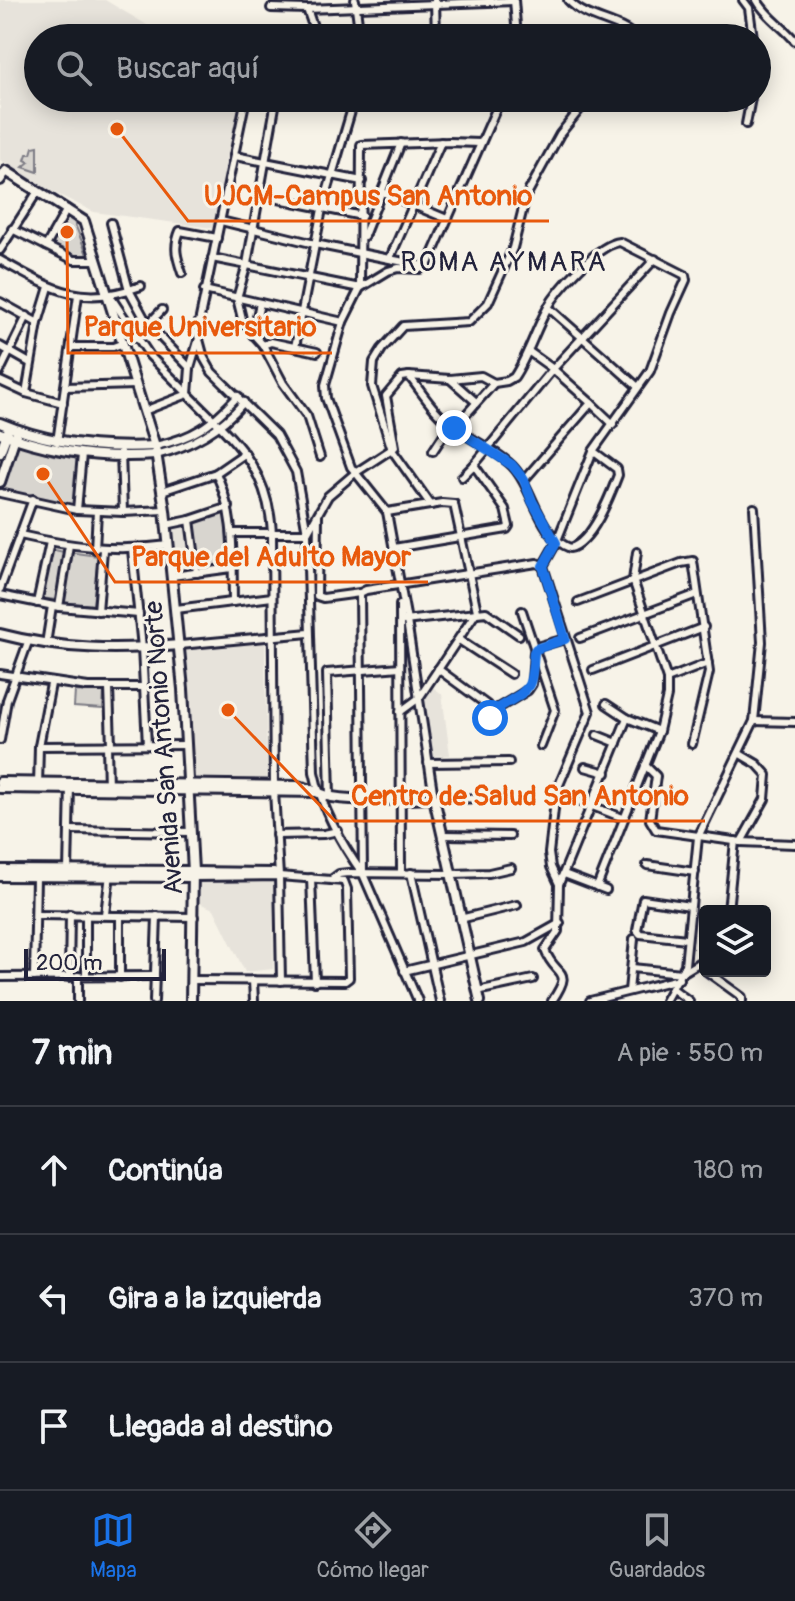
<!DOCTYPE html>
<html lang="es">
<meta charset="utf-8">
<style>
body{margin:0;font-family:Pangolin,sans-serif;background:#242831;color:#f1f3f6}
.controls{position:absolute;right:24px;bottom:24px;display:grid;overflow:hidden;border-radius:8px;box-shadow:0 4px 20px #0003}
.controls button{width:72px;height:72px;display:grid;place-items:center;padding:0;border:0;border-bottom:2px solid #363941;background:#171b24;color:#f1f3f6;font:40px sans-serif}
.scale{position:absolute;left:24px;bottom:20px;width:142px;box-sizing:border-box;padding-left:8px;border:4px solid #22223b;border-top:0;font-size:22px;line-height:28px;white-space:nowrap;color:#22223b;-webkit-text-stroke:6px #f7f3e8;paint-order:stroke}
.stop{position:absolute;width:24px;height:24px;margin:-18px;border:6px solid #1a73e8;border-radius:50%;background:#fff}
.stop.end{background:#1a73e8;border-color:#fff;box-shadow:0 2px 8px #0008}
.list{margin:0;padding:0;list-style:none}
h2{display:flex;justify-content:space-between;align-items:center;height:104px;margin:0;padding:0 32px;font-size:34px}
h2 small{font-size:26px;font-weight:400;color:#9ea1a6}
.list li{display:grid;grid-template-columns:52px 1fr auto;gap:24px;align-items:center;box-sizing:border-box;height:128px;padding:0 32px;border-top:2px solid #363941}
.list b{display:block;font-size:30px;white-space:nowrap}
.list em{font-size:26px;font-style:normal;color:#9ea1a6}
.icon{flex:none;width:44px;height:44px;fill:none;stroke:currentColor;stroke-width:2;stroke-linecap:round;stroke-linejoin:round}
.map{position:relative;flex:none;width:795px;height:1001px;overflow:hidden}
.search{position:absolute;background:#171b24;box-shadow:0 4px 20px #0003;left:24px;right:24px;top:24px;height:88px;display:flex;align-items:center;gap:20px;box-sizing:border-box;padding:0 28px;border-radius:44px;color:#9ea1a6;font-size:30px}
.sheet{height:488px;background:#171b24}
nav{display:flex;justify-content:space-around;align-items:center;box-sizing:border-box;height:112px;border-top:2px solid #363941;background:#171b24;font-size:22px;color:#9ea1a6}
nav a{display:grid;justify-items:center;gap:4px}
nav .on{color:#1a73e8}
.map>svg:first-child{display:block}
.built{fill:#e7e3db}
.green{fill:#d8d5cf;stroke:#7d7c85;stroke-width:2}
.lines{fill:none;stroke-linecap:round;stroke-linejoin:round}
.street-casing{stroke:#22223b;stroke-width:12}
.secondary-casing{stroke:#22223b;stroke-width:14}
.street{stroke:#f7f3e8;stroke-width:6}
.secondary{stroke:#f7f3e8;stroke-width:8}
.route{stroke:#1a73e8;stroke-width:10}
.labels{text-anchor:middle;stroke-width:6;stroke-linejoin:round;paint-order:stroke}
.street-label{font-size:26px;fill:#22223b;stroke:#f7f3e8}
.neighbourhood-label{font-size:28px;letter-spacing:2px;fill:#22223b;stroke:#f7f3e8}
.leader{fill:none;stroke:#e8590c;stroke-width:3}
.callout-dot{fill:#e8590c;stroke:#f7f3e8;stroke-width:3}
.callout-label{font-size:28px;text-anchor:middle;font-weight:bold;fill:#e8590c;stroke:#f7f3e8;stroke-width:6;stroke-linejoin:round;paint-order:stroke}
</style>
<div class="map">
<svg width="795" height="1001" viewBox="0 0 795 1001">
<rect width="100%" height="100%" fill="#f7f3e8"/>
<filter id="ink" filterUnits="userSpaceOnUse"><feTurbulence type="fractalNoise" baseFrequency=".0125" numOctaves="2"/><feDisplacementMap in="SourceGraphic" scale="16" xChannelSelector="R" yChannelSelector="G"/><feConvolveMatrix kernelMatrix="1 2 1 2 8 2 1 2 1" color-interpolation-filters="sRGB"/></filter>
<g filter="url(#ink)">
<!-- built -->
<g class="built">
<polygon points="0,0 105,0 169,38 38,38 38,98 242,98 213,228 94,212 47,189 0,160"/>
<polygon points="188,523 192,552 175,554 171,526"/>
<polygon points="265,642 267,780 193,779 186,650"/>
<polygon points="430,685 442,694 450,755 430,756 422,693"/>
<polygon points="202,878 270,878 274,882 273,969 245,972 214,909 196,902 197,881"/>
</g>
<!-- green -->
<g class="green">
<polygon points="38,146 38,172 23,167 29,162 25,160 27,154 31,154 33,147"/>
<polygon points="66,215 73,219 89,260 75,259 48,245"/>
<polygon points="19,444 53,455 80,459 73,506 2,489"/>
<polygon points="226,512 228,565 199,569 194,522"/>
<polygon points="50,549 64,552 56,600 41,598"/>
<polygon points="68,552 98,556 93,605 60,602"/>
<polygon points="75,691 104,692 103,709 74,707"/>
</g>
<g class="lines">
<defs>
<g id="street">
<polyline points="355,0 360,38"/>
<polyline points="435,0 436,38"/>
<polyline points="514,0 517,38"/>
<path d="M568,0C588,22 618,19 636,38"/>
<polyline points="743,0 749,8 753,38"/>
<path d="M757,0C767,18 783,26 795,41"/>
<polyline points="271,8 307,9 514,1"/>
<polyline points="307,9 317,38"/>
<polyline points="483,38 517,37"/>
<polyline points="757,52 757,62"/>
<path d="M246,98L197,332L204,358L212,372L276,435L296,472L307,533L314,772C321,807 342,845 363,874L418,1001"/>
<polyline points="262,98 276,101 247,264 237,298 243,323 263,345 271,342 317,352"/>
<polyline points="501,98 427,266 420,269 398,268 388,271 360,288 343,322 325,385 326,398 351,467 387,512 407,621 434,798 508,799"/>
<polyline points="746,124 751,98"/>
<polyline points="235,156 362,181"/>
<polyline points="382,192 447,219"/>
<polyline points="259,195 362,216"/>
<polyline points="221,221 315,244 424,266"/>
<polyline points="111,223 129,290 147,323 190,368"/>
<polyline points="12,229 74,260 97,260"/>
<polyline points="364,236 401,143"/>
<polyline points="46,246 67,209"/>
<polyline points="0,250 38,191"/>
<polyline points="212,258 360,288"/>
<polyline points="390,258 441,142"/>
<path d="M0,260C52,289 81,308 141,286"/>
<path d="M182,273C177,258 173,247 180,231L217,238"/>
<polyline points="360,288 361,145 449,142 480,143"/>
<polyline points="204,290 343,322"/>
<polyline points="112,299 150,356 188,394 190,368 198,341"/>
<polyline points="0,302 38,323"/>
<polyline points="548,307 638,387"/>
<polyline points="253,335 260,303"/>
<polyline points="135,338 162,310"/>
<polyline points="263,345 283,383 307,416 320,457"/>
<polyline points="0,346 30,363"/>
<polyline points="71,347 113,347 121,344"/>
<polyline points="295,347 322,209 355,98"/>
<polyline points="0,371 27,316"/>
<polyline points="450,379 476,402"/>
<polyline points="0,381 26,393 63,403"/>
<polyline points="65,387 136,385"/>
<polyline points="26,393 38,323 49,287"/>
<polyline points="591,403 613,424"/>
<path d="M144,411L188,394C233,440 268,465 272,533L274,791L279,876L281,981"/>
<polyline points="454,428 494,383"/>
<polyline points="57,442 78,295"/>
<path d="M155,446C194,438 211,425 238,396"/>
<polyline points="433,451 450,425"/>
<polyline points="121,452 123,512"/>
<path d="M156,455C192,446 220,430 244,402"/>
<path d="M216,473C236,517 232,554 233,602"/>
<polyline points="462,477 474,465"/>
<polyline points="524,480 591,403 553,369 655,259"/>
<polyline points="162,491 216,473 245,453"/>
<polyline points="0,493 77,510 123,512 165,510"/>
<polyline points="431,505 392,450 372,386 374,362 382,349 403,326 469,322 488,303 513,248 526,196 560,134 589,98"/>
<polyline points="77,510 82,454"/>
<polyline points="387,512 442,503 454,504 477,611 419,698 400,712"/>
<polyline points="318,515 317,596 323,598 360,593"/>
<polyline points="190,520 197,573"/>
<polyline points="166,525 190,520 229,507"/>
<polyline points="232,533 307,533 328,496 355,473 395,447 386,396 402,377 409,376"/>
<path d="M20,535C71,547 117,552 169,545"/>
<polyline points="394,548 507,529 509,526 505,509 474,465 553,369 528,351"/>
<polyline points="95,549 97,511"/>
<polyline points="132,550 142,648 147,745"/>
<polyline points="172,576 232,568"/>
<polyline points="0,589 33,499"/>
<polyline points="0,595 59,607 139,614"/>
<polyline points="578,602 681,563 693,561 709,672 692,744"/>
<polyline points="37,603 50,542"/>
<polyline points="400,605 401,872"/>
<polyline points="59,607 69,545"/>
<polyline points="176,609 272,597"/>
<polyline points="98,611 103,550"/>
<polyline points="522,611 555,710 541,746"/>
<polyline points="404,621 486,612 519,635"/>
<polyline points="580,638 697,594"/>
<polyline points="459,640 511,674"/>
<polyline points="46,644 52,606"/>
<polyline points="180,645 309,633"/>
<polyline points="438,669 487,705 490,718 493,719 498,708 528,690 532,684 534,652 540,646 565,639"/>
<polyline points="593,670 704,627"/>
<polyline points="0,674 88,687 144,687"/>
<polyline points="667,679 708,663"/>
<polyline points="109,688 111,745"/>
<polyline points="606,704 627,718 659,731"/>
<polyline points="754,721 795,722"/>
<polyline points="597,735 617,743"/>
<polyline points="0,740 7,700 28,642"/>
<polyline points="107,745 108,788"/>
<polyline points="39,746 186,745"/>
<polyline points="740,754 757,764 767,775 765,799 741,842"/>
<polyline points="428,763 509,762"/>
<polyline points="645,765 656,776 650,820 656,830 741,842 795,844"/>
<polyline points="585,767 606,773"/>
<polyline points="38,786 39,746 51,684"/>
<polyline points="556,792 623,818"/>
<polyline points="330,797 327,673 400,667"/>
<polyline points="69,830 190,832"/>
<polyline points="276,835 324,834 338,831"/>
<polyline points="444,835 510,836"/>
<polyline points="647,865 695,872"/>
<polyline points="68,871 70,786"/>
<polyline points="193,871 274,872 279,876"/>
<polyline points="411,873 440,1001"/>
<polyline points="363,874 360,593 366,590 537,563 543,566"/>
<polyline points="564,874 606,890"/>
<polyline points="311,878 315,982"/>
<polyline points="331,880 339,874 348,873 452,874 489,873 511,868"/>
<path d="M559,884L551,867L549,853L556,792L590,712L543,566L556,543L593,451L650,371L671,313L686,280L685,275L620,242C598,244 558,289 547,309C535,331 528,356 514,377L507,381L494,383L481,376L450,379L409,376C423,394 435,414 454,427C471,440 502,453 515,469C535,493 539,536 570,548C592,543 610,496 618,475L617,469L593,451"/>
<polyline points="597,887 659,731 667,696 667,679 633,580 637,552"/>
<polyline points="728,911 735,841"/>
<polyline points="86,914 86,976"/>
<polyline points="105,914 110,874"/>
<polyline points="36,915 194,917"/>
<polyline points="460,919 517,905"/>
<polyline points="687,939 640,934 637,930 643,899 690,906"/>
<polyline points="632,968 682,973 705,959"/>
<polyline points="404,971 526,942 560,923"/>
<polyline points="706,971 742,997 742,1001"/>
<polyline points="78,976 78,1001"/>
<polyline points="0,977 155,976"/>
<polyline points="34,977 36,877"/>
<polyline points="69,977 70,914"/>
<polyline points="120,977 120,916"/>
<polyline points="192,980 345,981 349,978 347,889 344,881 279,876 193,877"/>
<polyline points="253,980 254,1001"/>
<polyline points="673,989 689,1001"/>
<polyline points="477,991 533,979"/>
<polyline points="629,991 634,939"/>
<polyline points="154,1001 157,916"/>
<path d="M552,1001C575,967 555,978 545,950L558,931L559,884L627,718"/>
<polyline points="590,1001 679,979"/>
<polyline points="665,1001 685,965 698,837 754,721 762,642 754,508"/>
</g>
<g id="secondary">
<polyline points="0,180 6,171 84,221 155,446 165,510 183,689 193,871 191,1001"/>
<path d="M0,423C50,444 101,449 155,446"/>
<path d="M0,433C51,452 102,459 156,455"/>
<polyline points="0,452 8,431"/>
<polyline points="0,482 16,434"/>
<path d="M0,634C61,650 118,650 180,645"/>
<path d="M0,782L296,786C310,787 319,795 332,797C365,802 400,799 434,798L480,1001"/>
<polyline points="0,788 318,792"/>
<polyline points="0,870 193,871"/>
<polyline points="0,876 193,877"/>
</g>
</defs>
<!-- street casing -->
<use href="#street" class="street-casing"/>
<!-- secondary casing -->
<use href="#secondary" class="secondary-casing"/>
<!-- street -->
<use href="#street" class="street"/>
<!-- secondary -->
<use href="#secondary" class="secondary"/>
</g>
</g>
<g class="lines" filter="url(#ink)">
<!-- route -->
<path class="route" d="M454,428L512,465L524,480L532,501L556,543L543,566L565,639L536,649L534,652C531,692 532,687 498,708L496,717L490,718"/>
</g>
<g class="labels">
<!-- street labels -->
<g class="street-label">
<text transform="translate(163 748) rotate(-94)" y="9">Avenida San Antonio Norte</text>
</g>
<!-- neighbourhood labels -->
<g class="neighbourhood-label">
<text x="504" y="271">ROMA AYMARA</text>
</g>
</g>
<!-- callouts -->
<path class="leader" d="M117 129L188 221H549M67 232L68 353H332M43 474L115 582H428M228 710L335 821H705"/>
<g class="callout-dot">
<circle cx="117" cy="129" r="8"/>
<circle cx="67" cy="232" r="8"/>
<circle cx="43" cy="474" r="8"/>
<circle cx="228" cy="710" r="8"/>
</g>
<g class="callout-label">
<text x="368" y="205">UJCM-Campus San Antonio</text>
<text x="200" y="336">Parque Universitario</text>
<text x="271" y="566">Parque del Adulto Mayor</text>
<text x="520" y="805">Centro de Salud San Antonio</text>
</g>
</svg>
<div class="controls">
<button><svg class="icon" aria-label="layers" viewBox="0 0 24 24"><path d="M12 4l9 5-9 5-9-5zM3 14l9 5 9-5"/></svg></button>
</div>
<div class="scale">200 m</div>
<div class="stop" style="left:490px;top:718px"></div>
<div class="stop end" style="left:454px;top:428px"></div>
<div class="search"><svg class="icon" aria-label="search" viewBox="0 0 24 24"><circle cx="10" cy="10" r="6"/><path d="M15 15l6 6"/></svg>Buscar aquí</div>
</div>
<section class="sheet">
<h2>7 min<small>A pie · 550 m</small></h2>
<ul class="list">
<li><svg class="icon" aria-label="ahead" viewBox="0 0 24 24"><path d="M12 20V5M6 11l6-6 6 6"/></svg><div><b>Continúa</b></div><em>180 m</em></li>
<li><svg class="icon" aria-label="left" viewBox="0 0 24 24"><path d="M17 20v-9H6M10 6l-5 5 5 5"/></svg><div><b>Gira a la izquierda</b></div><em>370 m</em></li>
<li><svg class="icon" aria-label="arrive" viewBox="0 0 24 24"><path d="M6 21V4h12l-3 4 3 4H6"/></svg><div><b>Llegada al destino</b></div></li>
</ul>
</section>
<nav>
<a class="on"><svg class="icon" aria-label="map" viewBox="0 0 24 24"><path d="M3 6l6-2 6 2 6-2v14l-6 2-6-2-6 2zM9 4v14M15 6v14"/></svg>Mapa</a>
<a><svg class="icon" aria-label="directions" viewBox="0 0 24 24"><path d="M12 3l9 9-9 9-9-9zM9 14v-3h6M13 9l2 2-2 2"/></svg>Cómo llegar</a>
<a><svg class="icon" aria-label="saved" viewBox="0 0 24 24"><path d="M7 4h10v16l-5-4-5 4z"/></svg>Guardados</a>
</nav>
